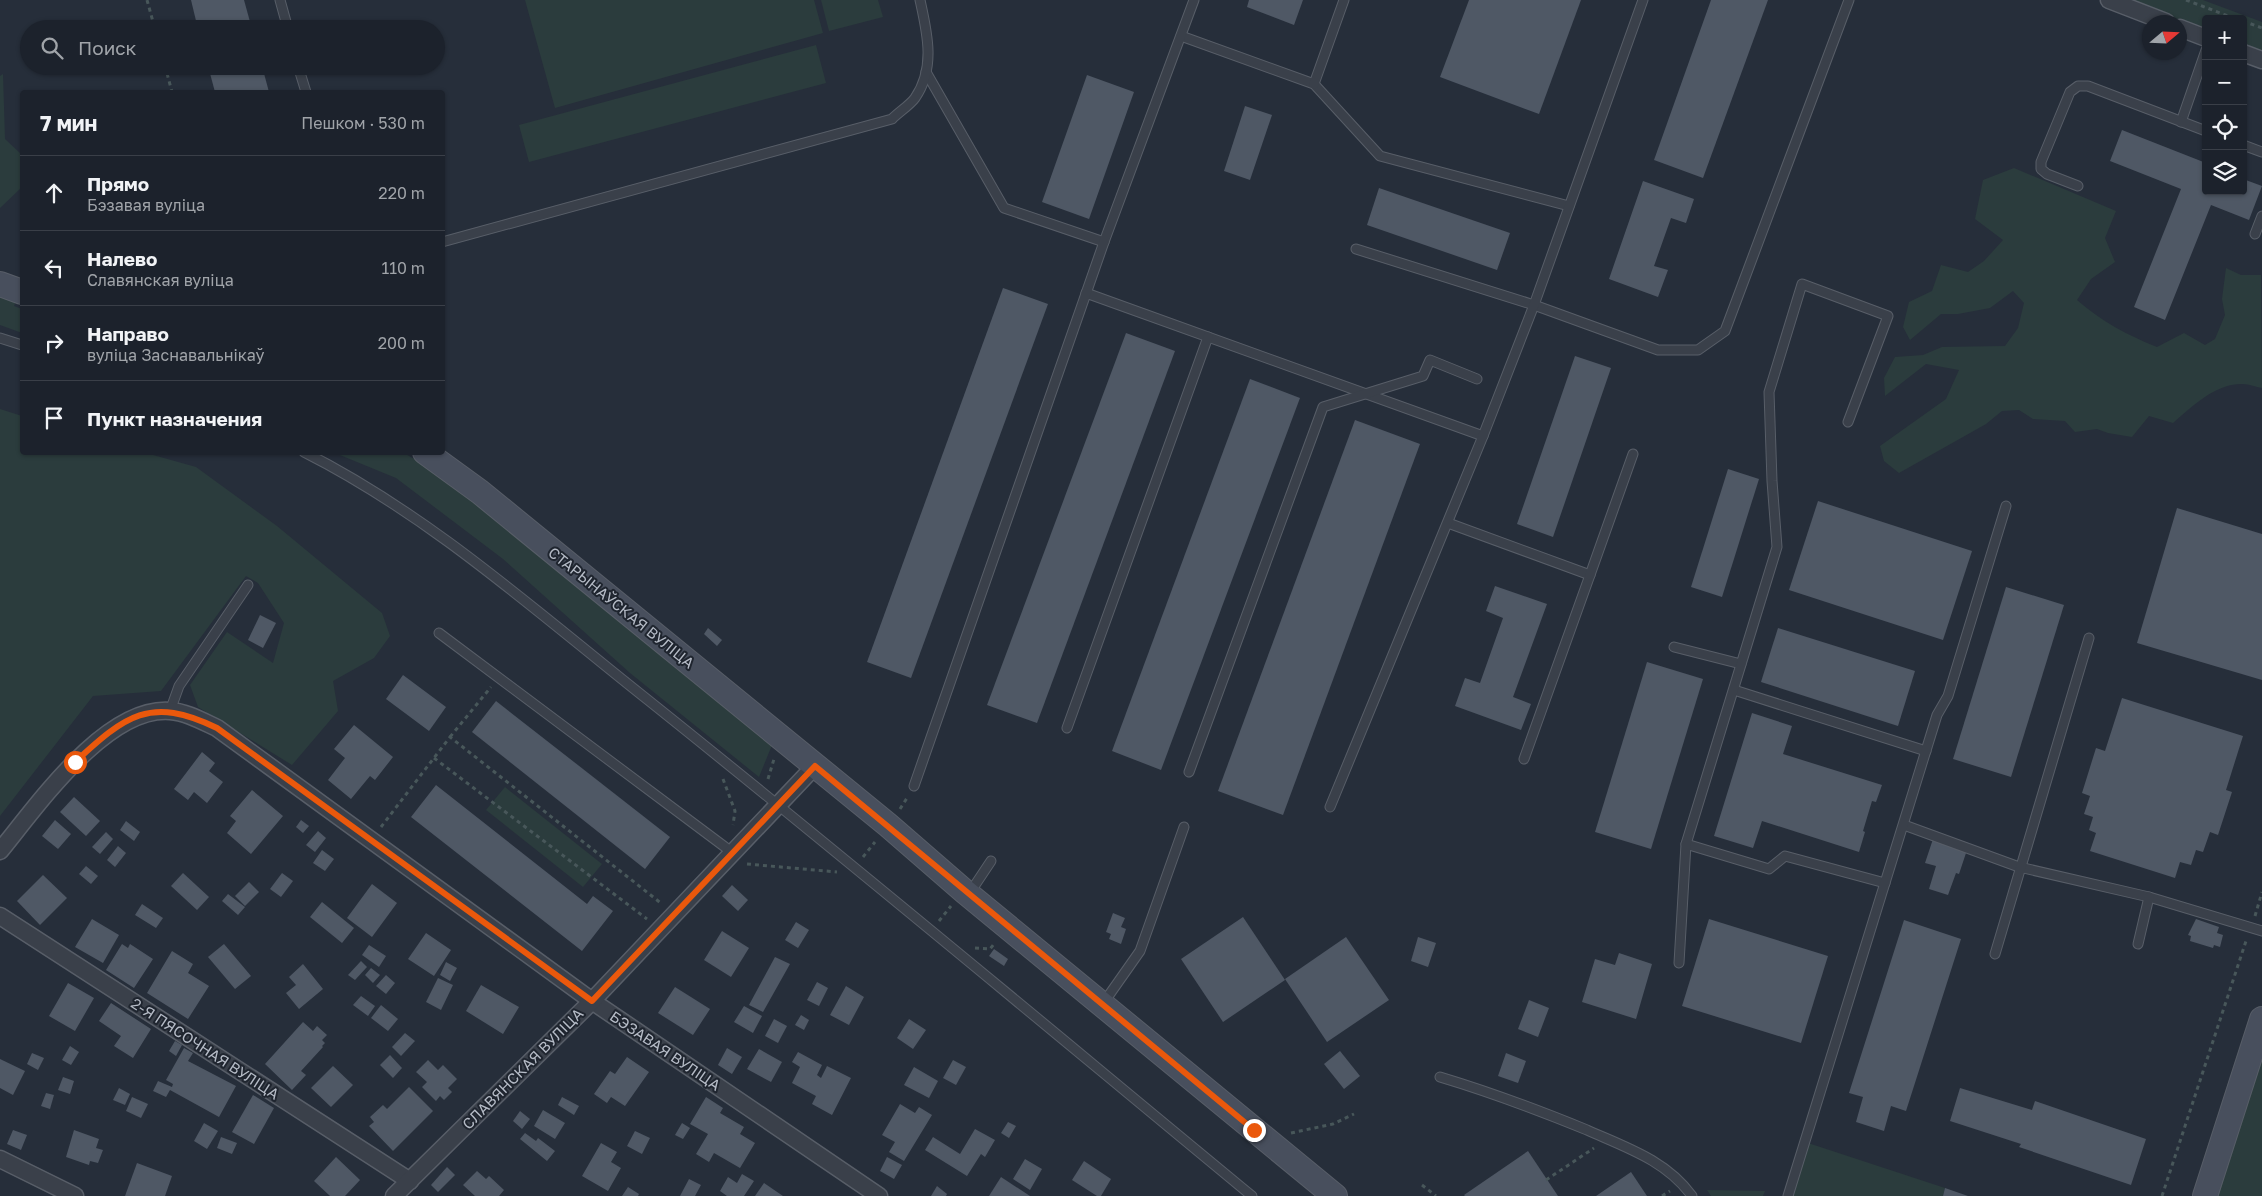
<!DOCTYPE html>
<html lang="ru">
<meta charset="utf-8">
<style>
body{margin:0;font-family:"Golos Text",sans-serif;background:#252a34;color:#f1f3f6}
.controls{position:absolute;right:15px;top:15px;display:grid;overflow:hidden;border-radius:5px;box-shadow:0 1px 4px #0004}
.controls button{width:45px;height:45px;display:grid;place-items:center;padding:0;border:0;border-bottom:1px solid #3a3f48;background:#1c222c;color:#f1f3f6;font:25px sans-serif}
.compass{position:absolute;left:2142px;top:15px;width:45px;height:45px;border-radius:50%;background:#1c222c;box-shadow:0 1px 4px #0004;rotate:71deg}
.stop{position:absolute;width:15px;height:15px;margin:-11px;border:4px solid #ea580c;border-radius:50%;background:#fff}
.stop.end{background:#ea580c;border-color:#fff;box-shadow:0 1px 5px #0008}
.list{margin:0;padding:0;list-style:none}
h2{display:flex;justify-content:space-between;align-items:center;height:65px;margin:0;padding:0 20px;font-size:21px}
h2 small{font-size:16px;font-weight:400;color:#a0a4a9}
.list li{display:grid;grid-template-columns:32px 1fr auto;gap:15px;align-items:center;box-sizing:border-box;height:75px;padding:0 20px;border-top:1px solid #3a3f48}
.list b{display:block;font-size:19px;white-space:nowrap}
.list p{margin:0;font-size:16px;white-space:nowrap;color:#a0a4a9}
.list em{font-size:16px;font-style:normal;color:#a0a4a9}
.icon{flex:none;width:28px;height:28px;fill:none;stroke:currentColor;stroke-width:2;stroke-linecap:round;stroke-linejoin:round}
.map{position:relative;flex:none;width:2262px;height:1196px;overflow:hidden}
.search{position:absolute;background:#1c222c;box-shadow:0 1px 4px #0004;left:20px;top:20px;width:425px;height:55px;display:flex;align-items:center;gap:12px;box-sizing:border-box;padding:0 18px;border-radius:28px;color:#a0a4a9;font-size:19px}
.panel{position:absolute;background:#1c222c;box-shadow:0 1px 4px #0004;left:20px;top:90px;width:425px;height:365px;border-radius:5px}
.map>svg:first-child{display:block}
.green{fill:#2b3c3d}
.building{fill:#4f5865}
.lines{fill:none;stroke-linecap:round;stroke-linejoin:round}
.lane-casing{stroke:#585e68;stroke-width:11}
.street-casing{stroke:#585e68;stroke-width:19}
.secondary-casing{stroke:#585e68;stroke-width:26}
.path{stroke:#48575a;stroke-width:3;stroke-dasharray:4 4;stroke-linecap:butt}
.lane{stroke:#3a404a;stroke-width:9}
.street{stroke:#3a404a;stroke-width:16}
.secondary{stroke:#484f5d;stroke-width:24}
.route{stroke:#ea580c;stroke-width:6}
.labels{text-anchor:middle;stroke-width:4;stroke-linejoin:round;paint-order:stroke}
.street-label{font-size:15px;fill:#b5bbc6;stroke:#1f252f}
</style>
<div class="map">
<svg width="2262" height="1196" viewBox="0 0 2262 1196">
<rect width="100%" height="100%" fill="#262e3a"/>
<!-- green -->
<g class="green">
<polygon points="525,0 814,0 823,33 555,108"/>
<polygon points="821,0 878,0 883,17 829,31"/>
<polygon points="2109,0 2203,0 2262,22 2262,59 2243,52 2243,19 2206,19 2206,37 2180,22 2167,22"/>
<polygon points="816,45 826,83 529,162 519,125"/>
<polygon points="3,74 5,139 22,155 22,187 0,208 0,76"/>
<path d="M2014,168L2116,211L2105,238L2115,262L2091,279L2077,300C2101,321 2127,335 2157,347L2184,333L2205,345L2215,339L2225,315L2222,299L2226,268L2241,275H2261L2262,388C2256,387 2249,384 2243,384C2215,383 2192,407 2173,423L2149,416L2132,437L2108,433L2097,429L2075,432L2065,421L2033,419L2019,410L2002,411L1986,424L1899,473L1884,461L1880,446L1946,399L1959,370L1926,364L1885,396L1884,378L1895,357L1923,355L1942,347L2005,346L2018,328L2024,303L2013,291L1990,308L1958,314H1941L1910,340L1903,327L1909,302L1932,291L1941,265L1968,272L1984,261L2003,240L1975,219L1983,180Z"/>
<polygon points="0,296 16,301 14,306 22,309 22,333 0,325"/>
<polygon points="0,409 22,416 22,452 146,453 196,467 277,526 382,613 390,636 374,658 333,681 338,711 292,765 198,707 190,685 227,632 273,663 284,623 258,583 246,576 161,691 93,696 0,816"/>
<polygon points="335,453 404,453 451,481 560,568 667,661 772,745 759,777 630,673 503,559 396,478"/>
<polygon points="505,787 602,864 583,887 486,810"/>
<polygon points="2262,1037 2262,1196 2212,1196"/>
<polygon points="1805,1142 1945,1188 1943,1196 1788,1196"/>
<polygon points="1707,1190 1765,1191 1763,1196 1711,1196"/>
</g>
<!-- building -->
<g class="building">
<polygon points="191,0 244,0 252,29 198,29"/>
<polygon points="1249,0 1303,0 1294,25 1247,7"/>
<polygon points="1469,0 1581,0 1539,114 1440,77"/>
<polygon points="1711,0 1768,0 1703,178 1654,160"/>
<polygon points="208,66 262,66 269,92 215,92"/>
<polygon points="1087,75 1134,92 1089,219 1042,202"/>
<polygon points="1245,106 1272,115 1250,180 1224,171"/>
<polygon points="2122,130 2206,163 2206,191 2243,191 2243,179 2262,186 2249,220 2211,205 2165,320 2134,307 2181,189 2110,161"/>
<polygon points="1643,181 1694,199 1686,223 1671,218 1654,266 1668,270 1658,297 1609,279"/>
<polygon points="1379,188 1510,233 1497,270 1367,225"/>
<polygon points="1003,288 1048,304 911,678 867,662"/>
<polygon points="1126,333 1175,351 1037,723 987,705"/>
<polygon points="1575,356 1611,368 1553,537 1517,524"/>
<polygon points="1250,379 1300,398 1161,770 1112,751"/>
<polygon points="1355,420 1420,444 1283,815 1218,791"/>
<polygon points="1728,469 1759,479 1722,597 1691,587"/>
<polygon points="1818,501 1972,551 1943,640 1789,590"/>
<polygon points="2177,508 2262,534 2262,680 2137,643"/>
<polygon points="1495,586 1547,604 1513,697 1531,704 1521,730 1455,706 1465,678 1480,683 1503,618 1486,611"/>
<polygon points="2006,587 2064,605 2011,777 1953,759"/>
<polygon points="260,615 276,623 263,648 248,640"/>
<polygon points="708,628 722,640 717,646 704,634"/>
<polygon points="1778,628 1915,671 1898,726 1761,682"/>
<polygon points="1647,662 1703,679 1651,849 1595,832"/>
<polygon points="403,675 446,707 429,731 386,699"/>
<polygon points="2122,698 2243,736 2226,790 2232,792 2218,835 2210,832 2203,852 2196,850 2191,865 2180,862 2175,878 2090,851 2096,833 2089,830 2093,817 2084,814 2090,796 2082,793 2096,748 2105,751"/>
<polygon points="496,701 670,837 645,869 472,732"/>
<polygon points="1752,713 1792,726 1783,754 1882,785 1876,802 1872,801 1863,831 1865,832 1859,852 1762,821 1753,848 1714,836"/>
<polygon points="354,725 393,757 375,780 370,776 351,799 328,780 345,758 334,749"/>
<polygon points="202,752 215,763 209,771 223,782 207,803 194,792 188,800 174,789"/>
<polygon points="436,785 587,904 593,896 613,911 582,951 411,817"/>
<polygon points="252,790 283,816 251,854 227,833 236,821 230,816"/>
<polygon points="74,797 100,821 86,836 60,812"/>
<polygon points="55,820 71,834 58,849 42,836"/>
<polygon points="301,820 309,826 303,833 296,827"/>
<polygon points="126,821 140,832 134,841 120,830"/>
<polygon points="318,831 326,838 315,852 306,845"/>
<polygon points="106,832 113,839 100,854 92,847"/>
<polygon points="1933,839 1967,850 1959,874 1956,873 1948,895 1929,889 1936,866 1925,863"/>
<polygon points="118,846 126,853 115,867 107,860"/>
<polygon points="322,850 334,859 325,871 313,863"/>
<polygon points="86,866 98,876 91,884 79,874"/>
<polygon points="183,873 209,897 197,910 171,886"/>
<polygon points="282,873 293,881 281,897 270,889"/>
<polygon points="43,875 67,898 40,925 17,901"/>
<polygon points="249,882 259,892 245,906 235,896"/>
<polygon points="372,884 397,903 372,937 347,918"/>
<polygon points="732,885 748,900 738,911 722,896"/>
<polygon points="228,894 245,907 238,915 222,901"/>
<polygon points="322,902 354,928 342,943 310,917"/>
<polygon points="142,904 163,918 156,928 135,915"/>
<polygon points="1113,913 1125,918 1121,927 1126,929 1121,944 1109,939 1111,934 1106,932"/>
<polygon points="1243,917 1285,980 1223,1022 1181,959"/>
<polygon points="92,919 119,935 103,963 75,947"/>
<polygon points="1709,919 1828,956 1801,1043 1682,1006"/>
<polygon points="2196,919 2219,927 2217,933 2223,935 2220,947 2214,945 2213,948 2190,941 2191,936 2188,935"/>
<polygon points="1904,920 1961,939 1906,1111 1891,1106 1884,1131 1856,1122 1863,1097 1849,1093"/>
<polygon points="796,922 809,930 798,948 785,940"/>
<polygon points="722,931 749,948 731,977 704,960"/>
<polygon points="426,933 451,950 434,976 408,959"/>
<polygon points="1346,937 1389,1000 1327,1042 1285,979"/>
<polygon points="1418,937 1436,943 1428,967 1411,961"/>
<polygon points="122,944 128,948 130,944 153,959 134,988 106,970"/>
<polygon points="224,944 251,976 235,989 208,957"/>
<polygon points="369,945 386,956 379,967 362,955"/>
<polygon points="994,949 1008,959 1004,966 989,956"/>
<polygon points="172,951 193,964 188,973 209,986 188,1019 147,993"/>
<polygon points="1619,953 1652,964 1636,1019 1582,1002 1595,959 1615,965"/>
<polygon points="775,957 790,964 763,1012 749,1005"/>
<polygon points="361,961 367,967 355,980 348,975"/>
<polygon points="446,962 457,968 450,981 440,975"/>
<polygon points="303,964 323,989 299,1009 286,993 296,985 289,977"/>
<polygon points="371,968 380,975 373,983 365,975"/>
<polygon points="386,975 395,983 386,994 376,986"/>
<polygon points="438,978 453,985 441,1010 426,1002"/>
<polygon points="817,982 828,988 819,1006 807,1000"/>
<polygon points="68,983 94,998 75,1031 49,1016"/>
<polygon points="481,985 519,1007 503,1034 466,1011"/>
<polygon points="846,986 864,997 849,1025 830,1015"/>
<polygon points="675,987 710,1009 693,1035 658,1013"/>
<polygon points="361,996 375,1006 368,1016 353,1005"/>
<polygon points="1529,1000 1549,1008 1538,1037 1518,1029"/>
<polygon points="111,1003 151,1029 133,1058 114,1046 121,1036 99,1021"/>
<polygon points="381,1005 398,1019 388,1031 371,1018"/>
<polygon points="744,1006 762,1016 753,1033 734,1022"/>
<polygon points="801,1015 809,1020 804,1030 795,1025"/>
<polygon points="774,1019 787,1026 778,1043 765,1036"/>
<polygon points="909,1019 926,1030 913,1049 897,1038"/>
<polygon points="303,1022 313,1031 317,1026 327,1035 322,1040 325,1043 322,1046 323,1047 301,1071 306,1075 292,1090 265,1064"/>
<polygon points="405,1033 415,1041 401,1056 392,1047"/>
<polygon points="175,1041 182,1045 176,1056 169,1051"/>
<polygon points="70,1046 79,1052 71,1065 62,1060"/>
<polygon points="184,1048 193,1053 188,1061 236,1086 219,1117 170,1090 166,1097 153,1091 158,1081 172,1087 173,1084 166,1080"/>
<polygon points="727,1048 742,1057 732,1074 718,1065"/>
<polygon points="759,1049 782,1062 771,1082 747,1069"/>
<polygon points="1340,1051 1360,1076 1344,1089 1324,1064"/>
<polygon points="798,1052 822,1065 817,1075 821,1078 827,1066 851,1078 832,1115 812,1104 816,1096 792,1083 800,1067 792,1062"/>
<polygon points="32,1053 44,1058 38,1070 27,1064"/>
<polygon points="1506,1053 1526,1061 1518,1083 1498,1076"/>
<polygon points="390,1055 402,1068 393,1078 380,1065"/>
<polygon points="627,1057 649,1072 625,1106 611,1097 607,1103 594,1094 610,1071 615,1074"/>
<polygon points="0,1059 25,1071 13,1095 0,1088"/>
<polygon points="428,1060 438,1070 443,1065 457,1079 448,1088 452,1092 444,1100 440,1096 436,1101 422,1087 427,1082 416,1072"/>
<polygon points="953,1060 966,1067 956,1085 943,1078"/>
<polygon points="333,1066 353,1085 331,1107 311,1088"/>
<polygon points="914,1067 938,1081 929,1098 904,1085"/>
<polygon points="63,1077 74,1081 70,1094 58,1090"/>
<polygon points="409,1087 433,1111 393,1151 369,1126 374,1122 370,1117 383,1105 387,1109"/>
<polygon points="119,1088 130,1094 125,1105 113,1100"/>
<polygon points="1960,1088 2032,1110 2035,1101 2146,1139 2131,1185 2019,1147 2021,1144 1950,1121"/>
<polygon points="46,1093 54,1095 50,1109 41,1106"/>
<polygon points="253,1095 274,1108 254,1144 232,1132"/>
<polygon points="132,1097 148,1104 141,1118 126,1111"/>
<polygon points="562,1097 579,1106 574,1115 558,1105"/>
<polygon points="706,1097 723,1108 720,1113 744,1127 740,1134 755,1143 740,1168 714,1153 709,1162 696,1154 708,1134 690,1124"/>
<polygon points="900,1104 915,1113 919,1107 932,1115 904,1161 889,1152 895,1142 882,1135"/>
<polygon points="543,1110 565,1123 555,1139 534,1126"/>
<polygon points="520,1111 530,1119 522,1129 513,1121"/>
<polygon points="1008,1122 1016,1126 1009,1138 1001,1133"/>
<polygon points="204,1123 218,1131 207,1149 194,1141"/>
<polygon points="682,1123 690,1128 683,1139 675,1135"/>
<polygon points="975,1129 995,1140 985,1157 981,1154 967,1176 925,1150 933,1137 960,1154"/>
<polygon points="13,1130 27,1135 21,1150 7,1144"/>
<polygon points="74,1130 99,1139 96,1148 103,1150 98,1163 90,1161 89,1165 66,1157"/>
<polygon points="635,1131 650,1138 642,1154 627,1146"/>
<polygon points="525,1133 536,1141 538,1138 555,1151 547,1161 520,1139"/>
<polygon points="221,1137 237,1143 232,1154 217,1148"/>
<polygon points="601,1143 617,1152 611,1162 621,1168 608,1191 582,1176"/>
<polygon points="1528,1151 1558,1196 1465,1196 1464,1195"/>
<polygon points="336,1157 360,1180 345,1196 330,1196 314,1181"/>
<polygon points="887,1157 902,1165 894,1179 880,1171"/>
<polygon points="1025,1159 1042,1169 1030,1190 1013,1179"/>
<polygon points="1084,1161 1111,1179 1101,1196 1097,1196 1072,1180"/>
<polygon points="137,1163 172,1176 165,1196 125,1196"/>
<polygon points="447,1167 455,1175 438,1192 431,1185"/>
<polygon points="477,1171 486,1179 489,1176 504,1190 499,1196 475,1196 463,1185"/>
<polygon points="1631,1172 1647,1196 1596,1196"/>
<polygon points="742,1174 754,1181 744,1196 727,1196 720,1191 728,1177 737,1183"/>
<polygon points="1001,1177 1030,1196 989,1196"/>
<polygon points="689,1179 701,1185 695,1196 680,1196"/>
<polygon points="764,1183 783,1196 755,1196"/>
<polygon points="937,1186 947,1194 946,1196 931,1196"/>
<polygon points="628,1187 639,1194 638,1196 622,1196"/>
<polygon points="1945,1188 1968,1196 1943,1196"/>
</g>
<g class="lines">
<defs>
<g id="lane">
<polyline points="280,0 288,29"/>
<polyline points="1181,36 1314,84 1380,156 1569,206"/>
<polyline points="298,66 306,92"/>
<polyline points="926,72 1004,208 1104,242"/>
<polyline points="1314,84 1344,0"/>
<polyline points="2181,122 2206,50"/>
<polyline points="2243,145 2262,152"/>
<polyline points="2078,186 2047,174 2041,169 2041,162 2070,92 2078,86 2088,86 2206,131"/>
<polyline points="2255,234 2262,216"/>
<path d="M442,242L892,119C899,112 910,105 915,98C936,68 927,32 920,0"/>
<polyline points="1356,249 1534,305 1658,350 1698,350 1725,331 1849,0"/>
<polyline points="1086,293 1483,436"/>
<polyline points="0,338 22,345"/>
<path d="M304,452C431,516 538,613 648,700C852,863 1051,1030 1252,1196"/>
<polyline points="1448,523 1590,575 1524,759"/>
<polyline points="1590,575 1633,454"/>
<polyline points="439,633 733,853"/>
<polyline points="1674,647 1741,664"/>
<polyline points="1734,690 1926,751"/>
<polyline points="170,711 179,686 248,585"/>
<polyline points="1067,728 1208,337"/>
<polyline points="1189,772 1323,407 1423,376 1430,360 1477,379"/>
<polyline points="914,786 1104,242 1194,0"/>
<polyline points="1330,807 1483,436 1534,305 1643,0"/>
<polyline points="1904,825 2019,867 2149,897 2262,931"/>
<polyline points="1686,844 1769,869 1785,856 1885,883"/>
<polyline points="969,894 991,861"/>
<polyline points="2138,944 2149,897"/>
<polyline points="1995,954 2089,638"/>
<polyline points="1679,963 1686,844 1777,547 1772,481 1769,392 1802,284 1888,316 1848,422"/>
<polyline points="1102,1005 1140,951 1184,827"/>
<path d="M1440,1077C1490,1092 1538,1110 1587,1130C1625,1147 1666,1160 1692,1196"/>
<polyline points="1788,1196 1937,715 1948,696 2006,506"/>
</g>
<g id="street">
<polyline points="2109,0 2166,22"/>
<polyline points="2180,28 2206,38"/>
<polyline points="2243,53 2262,60"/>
<path d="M0,851C37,806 106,706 170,711C186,712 202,721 217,728L592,1001L879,1196"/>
<polyline points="0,916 410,1181"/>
<polyline points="0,1159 75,1196"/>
<polyline points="394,1196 592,1001 815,766"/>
</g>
<g id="secondary">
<polyline points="0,284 22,292"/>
<polyline points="425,452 480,492 888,825 964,891 1335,1196"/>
<polyline points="2205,1196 2262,1019"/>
</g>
</defs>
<!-- lane casing -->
<use href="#lane" class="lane-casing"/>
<!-- street casing -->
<use href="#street" class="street-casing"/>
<!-- secondary casing -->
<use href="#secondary" class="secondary-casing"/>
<!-- path -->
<g class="path">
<polyline points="147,0 155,29"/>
<polyline points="2186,0 2236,19"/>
<polyline points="2243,21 2262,28"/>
<polyline points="165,66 172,92"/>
<polyline points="450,737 491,687"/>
<polyline points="434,758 647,919"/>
<polyline points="723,779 735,811 733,825"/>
<polyline points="768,779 774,759"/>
<polyline points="900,809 907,798"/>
<polyline points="381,827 450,737 662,904"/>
<polyline points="863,857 875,842"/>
<polyline points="747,864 837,872"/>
<polyline points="2255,916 2262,892"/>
<polyline points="939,921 951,906"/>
<polyline points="975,948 990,949 994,944"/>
<polyline points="1291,1133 1333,1124 1354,1114"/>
<polyline points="1546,1180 1594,1148"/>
<polyline points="1422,1185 1436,1196"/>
<polyline points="1662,1196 1670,1191"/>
<polyline points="2162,1196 2246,941"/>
</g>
<!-- lane -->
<use href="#lane" class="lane"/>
<!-- street -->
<use href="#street" class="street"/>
<!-- secondary -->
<use href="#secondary" class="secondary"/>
</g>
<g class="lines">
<!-- route -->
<path class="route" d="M75,762C125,716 150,695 217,728L592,1001L815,766L1254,1130"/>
</g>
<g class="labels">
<!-- street labels -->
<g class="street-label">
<text transform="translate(621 608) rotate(39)" y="5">СТАРЫНАЎСКАЯ ВУЛІЦА</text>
<text transform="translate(205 1049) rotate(33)" y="5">2-Я ПЯСОЧНАЯ ВУЛІЦА</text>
<text transform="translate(665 1051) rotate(34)" y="5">БЭЗАВАЯ ВУЛІЦА</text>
<text transform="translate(523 1069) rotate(-45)" y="5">СЛАВЯНСКАЯ ВУЛІЦА</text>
</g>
</g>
</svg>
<div class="controls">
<button>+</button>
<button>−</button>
<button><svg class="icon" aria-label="locate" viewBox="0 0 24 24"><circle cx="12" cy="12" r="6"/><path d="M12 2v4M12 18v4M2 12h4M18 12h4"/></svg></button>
<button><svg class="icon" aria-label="layers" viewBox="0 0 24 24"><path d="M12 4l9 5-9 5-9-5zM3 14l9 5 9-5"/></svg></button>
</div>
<svg class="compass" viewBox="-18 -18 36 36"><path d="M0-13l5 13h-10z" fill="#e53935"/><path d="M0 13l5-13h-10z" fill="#a0a4a9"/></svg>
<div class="stop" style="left:75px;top:762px"></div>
<div class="stop end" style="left:1254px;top:1130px"></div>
<div class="search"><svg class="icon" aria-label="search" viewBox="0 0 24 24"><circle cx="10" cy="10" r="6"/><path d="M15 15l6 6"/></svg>Поиск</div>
<section class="panel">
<h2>7 мин<small>Пешком · 530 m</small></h2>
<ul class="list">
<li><svg class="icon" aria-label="ahead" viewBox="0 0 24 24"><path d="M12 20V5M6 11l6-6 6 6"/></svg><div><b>Прямо</b><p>Бэзавая вуліца</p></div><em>220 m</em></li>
<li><svg class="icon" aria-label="left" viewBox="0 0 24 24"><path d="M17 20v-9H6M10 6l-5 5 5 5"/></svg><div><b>Налево</b><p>Славянская вуліца</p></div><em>110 m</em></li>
<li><svg class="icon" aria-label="right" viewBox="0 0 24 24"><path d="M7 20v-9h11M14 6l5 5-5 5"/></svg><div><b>Направо</b><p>вуліца Заснавальнікаў</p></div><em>200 m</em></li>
<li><svg class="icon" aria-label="arrive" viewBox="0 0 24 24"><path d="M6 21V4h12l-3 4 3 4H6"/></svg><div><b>Пункт назначения</b></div></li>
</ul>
</section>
</div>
